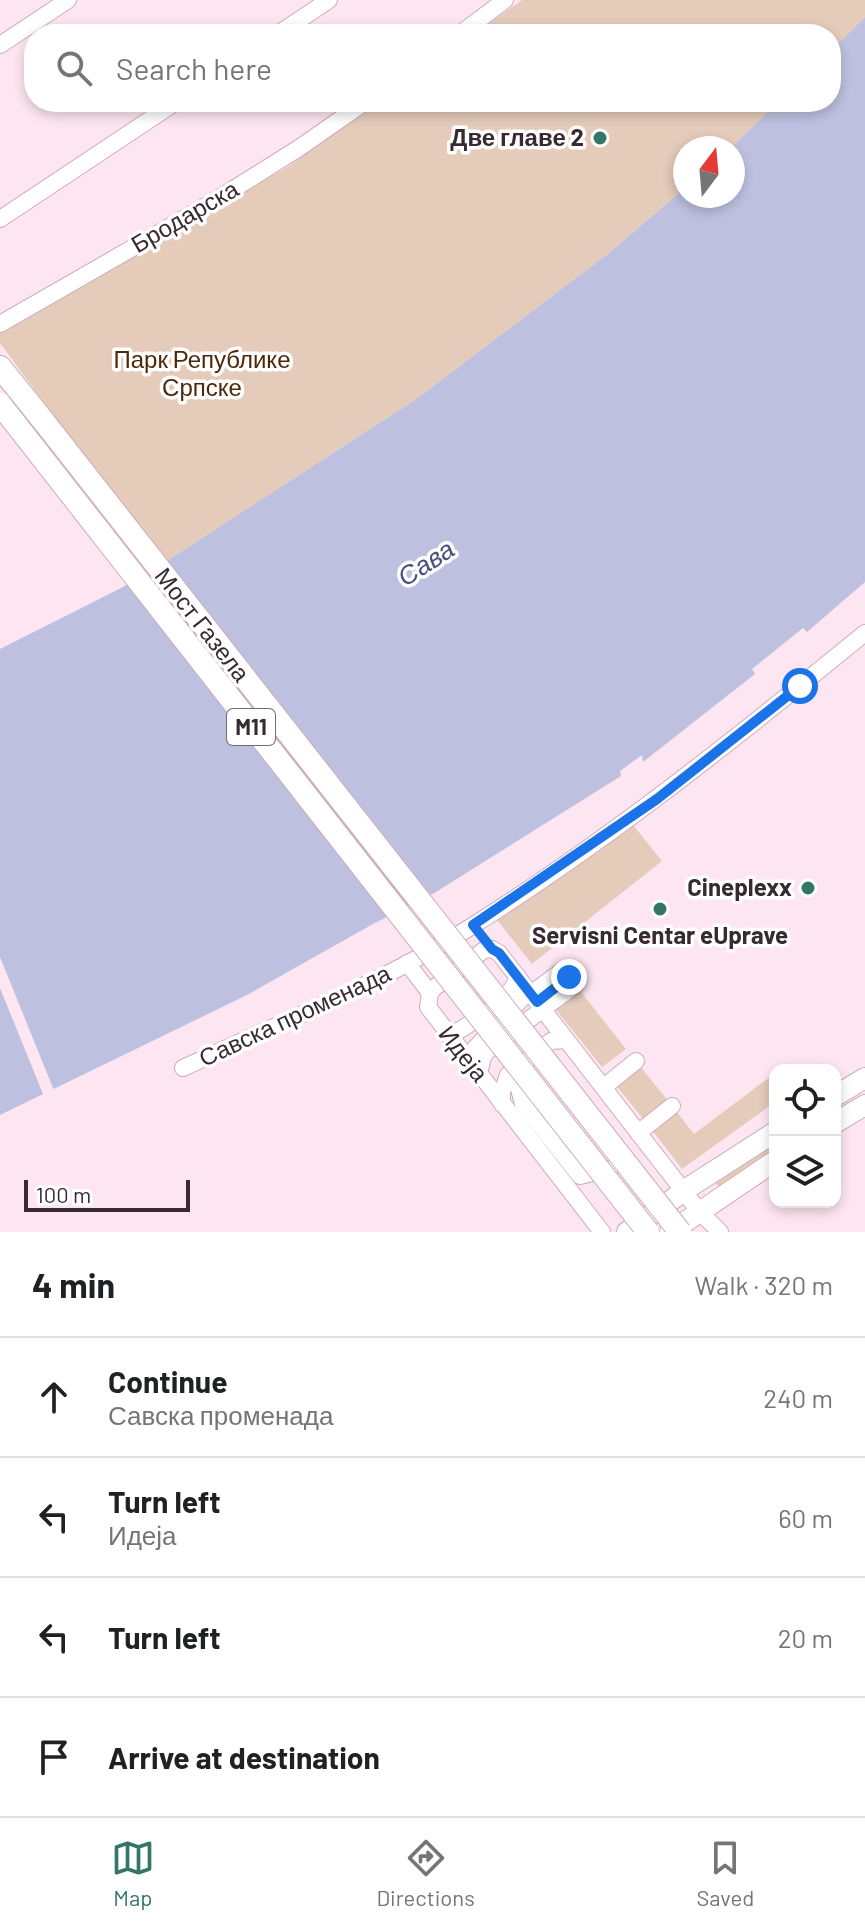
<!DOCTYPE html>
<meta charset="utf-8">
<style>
body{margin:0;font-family:Barlow,sans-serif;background:#f6f6f6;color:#202124}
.controls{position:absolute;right:24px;bottom:24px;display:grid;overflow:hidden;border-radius:16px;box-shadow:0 4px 12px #0003}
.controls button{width:72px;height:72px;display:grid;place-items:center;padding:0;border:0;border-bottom:2px solid #e0e0e0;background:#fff;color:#202124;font:40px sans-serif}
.compass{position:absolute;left:673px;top:136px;width:72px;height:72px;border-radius:50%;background:#fff;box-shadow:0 4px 12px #0003;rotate:16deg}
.scale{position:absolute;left:24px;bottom:20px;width:166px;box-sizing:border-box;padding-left:8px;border:4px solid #382a31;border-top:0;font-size:22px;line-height:28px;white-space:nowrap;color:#382a31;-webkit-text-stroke:6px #fff;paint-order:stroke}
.stop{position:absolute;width:24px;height:24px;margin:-18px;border:6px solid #1a73e8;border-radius:50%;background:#fff}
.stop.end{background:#1a73e8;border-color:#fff;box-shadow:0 2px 8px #0008}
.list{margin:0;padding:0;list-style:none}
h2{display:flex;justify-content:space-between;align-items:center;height:104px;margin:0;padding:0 32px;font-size:34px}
h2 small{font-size:26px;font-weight:400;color:#757577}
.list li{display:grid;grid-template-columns:52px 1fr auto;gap:24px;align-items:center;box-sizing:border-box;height:120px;padding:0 32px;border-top:2px solid #e0e0e0}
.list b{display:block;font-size:30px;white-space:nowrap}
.list p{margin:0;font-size:26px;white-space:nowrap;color:#757577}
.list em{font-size:26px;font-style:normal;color:#757577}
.icon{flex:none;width:44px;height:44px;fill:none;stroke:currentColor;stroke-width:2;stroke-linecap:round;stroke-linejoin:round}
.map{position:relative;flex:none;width:865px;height:1232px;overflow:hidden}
.search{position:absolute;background:#fff;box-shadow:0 4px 12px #0003;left:24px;right:24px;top:24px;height:88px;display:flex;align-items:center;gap:20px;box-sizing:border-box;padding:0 28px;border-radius:32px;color:#757577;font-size:30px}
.sheet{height:584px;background:#fff}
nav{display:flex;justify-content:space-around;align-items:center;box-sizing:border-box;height:112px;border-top:2px solid #e0e0e0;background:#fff;font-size:22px;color:#757577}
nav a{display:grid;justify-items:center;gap:4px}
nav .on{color:#337667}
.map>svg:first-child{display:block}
.green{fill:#e4cbba}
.water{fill:#bdc1df}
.pier{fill:#fde6f1}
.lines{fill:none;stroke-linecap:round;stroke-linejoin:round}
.minor-casing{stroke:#ceabbc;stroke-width:18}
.major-casing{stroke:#ceabbc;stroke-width:22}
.highway-casing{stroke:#ceabbc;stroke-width:24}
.minor{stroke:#fff;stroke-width:16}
.major{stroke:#fff;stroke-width:20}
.highway{stroke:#fff;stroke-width:22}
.highway-bridge-casing{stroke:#ceabbc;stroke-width:24;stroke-linecap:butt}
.highway-bridge{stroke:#fff;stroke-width:22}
.route{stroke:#1a73e8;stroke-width:10}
.poi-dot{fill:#337667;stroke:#fff;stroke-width:3}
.labels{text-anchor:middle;stroke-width:7;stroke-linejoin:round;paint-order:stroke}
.shield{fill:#fff;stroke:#746a6f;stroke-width:2}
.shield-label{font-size:22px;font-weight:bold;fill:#382a31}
.poi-label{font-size:24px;font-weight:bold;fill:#382a31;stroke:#fff;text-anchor:end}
.street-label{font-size:24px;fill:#382a31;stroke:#fff}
.park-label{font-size:24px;fill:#4e2808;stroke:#fff}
.water-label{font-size:26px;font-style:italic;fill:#4b4f7b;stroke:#fff}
</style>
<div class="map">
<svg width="865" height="1232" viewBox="0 0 865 1232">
<rect width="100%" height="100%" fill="#fde6f1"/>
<!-- green -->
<g class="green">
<polygon points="522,0 865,0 865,17 831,51 831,34 474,34"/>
<polygon points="379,102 778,102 731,148 685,148 685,188 609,253 415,400 162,564 0,343 0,331 289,166"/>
<polygon points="633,825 662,861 532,964 494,916"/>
<polygon points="577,987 626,1049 602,1067 553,1006"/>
<polygon points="639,1065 668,1101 644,1120 615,1084"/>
<polygon points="775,1073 775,1102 682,1169 652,1130 676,1111 694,1134"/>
<polygon points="775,1143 775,1153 719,1188 715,1181"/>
</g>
<!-- water -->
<polygon class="water" points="865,17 865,582 807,632 803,628 752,669 755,674 643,762 642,755 620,771 621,776 436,892 373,924 247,995 0,1115 0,649 123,587 162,564 415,400 609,253 685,188 685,196 733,196 733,148 731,148 778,102 831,102 831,51"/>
<!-- pier -->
<polygon class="pier" points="0,957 55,1093 45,1099 0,988"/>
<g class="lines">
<defs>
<g id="minor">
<polyline points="278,34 329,0"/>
<polyline points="460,34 505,0"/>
<polyline points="0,45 68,0"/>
<polyline points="0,219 176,102"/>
<polyline points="0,324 216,200 299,148 365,102"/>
<polyline points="407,963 430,993"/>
<polyline points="531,994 563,970"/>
<path d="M449,1036C471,1024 510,1001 518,977"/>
<polyline points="466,1058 528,992"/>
<path d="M183,1068C275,1025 375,986 461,933C604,844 735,739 865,633"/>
<polyline points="514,1070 523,1104 580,1176 610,1169"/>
<polyline points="479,1074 483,1057 487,1051 575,985"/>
<polyline points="604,1087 636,1061"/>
<polyline points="502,1104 502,1092 508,1075 551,1041 566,1040"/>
<polyline points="638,1133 672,1106"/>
<polyline points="602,1232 428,1007 430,993 434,988 484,950 492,949 499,953 699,1211 720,1232"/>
</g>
<g id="major">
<polyline points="835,1096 865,1078"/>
<polyline points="835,1123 865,1105"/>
<polyline points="627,1232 691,1186 775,1132"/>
<polyline points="670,1232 775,1161"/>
</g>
<polyline id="highway" points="0,367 45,423"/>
</defs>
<!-- minor casing -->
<use href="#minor" class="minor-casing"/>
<!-- major casing -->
<use href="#major" class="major-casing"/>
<!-- highway casing -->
<use href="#highway" class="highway-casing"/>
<!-- minor -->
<use href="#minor" class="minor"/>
<!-- major -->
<use href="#major" class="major"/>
<!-- highway -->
<use href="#highway" class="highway"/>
<defs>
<g id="highway-bridge">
<polyline points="0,404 648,1232"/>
<polyline points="45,423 680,1232"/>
</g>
</defs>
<!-- highway-bridge casing -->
<use href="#highway-bridge" class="highway-bridge-casing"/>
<!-- highway-bridge -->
<use href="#highway-bridge" class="highway-bridge"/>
</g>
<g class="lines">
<!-- route -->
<polyline class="route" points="569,977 537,1002 499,953 492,949 473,925 657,799 800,686"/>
</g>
<!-- markers -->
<g class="poi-dot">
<circle cx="600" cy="138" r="8"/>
<circle cx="808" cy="888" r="8"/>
<circle cx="660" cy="909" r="8"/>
</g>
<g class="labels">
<!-- shield labels -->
<rect class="shield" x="227" y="709" width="48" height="36" rx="6"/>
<g class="shield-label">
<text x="251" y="735">M11</text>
</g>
<!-- poi labels -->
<g class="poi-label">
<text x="584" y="146">Две главе 2</text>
<text x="792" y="896">Cineplexx</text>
<text x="660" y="944" text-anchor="middle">Servisni Centar eUprave</text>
</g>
<!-- street labels -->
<g class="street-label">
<text transform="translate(185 217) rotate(-30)" y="8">Бродарска</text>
<text transform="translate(202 625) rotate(52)" y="8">Мост Газела</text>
<text transform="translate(295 1016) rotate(-25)" y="8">Савска променада</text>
<text transform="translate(463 1054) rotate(52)" y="8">Идеја</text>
</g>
<!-- park labels -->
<g class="park-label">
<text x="202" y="368">Парк Републике<tspan x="202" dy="28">Српске</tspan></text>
</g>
<!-- water labels -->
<g class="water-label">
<text transform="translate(426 563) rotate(-33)" y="9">Сава</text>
</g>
</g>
</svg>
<div class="controls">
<button><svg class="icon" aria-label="locate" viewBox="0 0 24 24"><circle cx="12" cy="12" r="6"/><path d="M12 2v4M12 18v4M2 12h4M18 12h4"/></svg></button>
<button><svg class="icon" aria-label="layers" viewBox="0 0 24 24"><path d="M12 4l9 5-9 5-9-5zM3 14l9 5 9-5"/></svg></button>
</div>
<svg class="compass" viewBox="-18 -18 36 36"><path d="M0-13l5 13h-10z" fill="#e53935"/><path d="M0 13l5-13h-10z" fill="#757577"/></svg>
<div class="scale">100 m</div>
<div class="stop" style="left:800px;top:686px"></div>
<div class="stop end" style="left:569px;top:977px"></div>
<div class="search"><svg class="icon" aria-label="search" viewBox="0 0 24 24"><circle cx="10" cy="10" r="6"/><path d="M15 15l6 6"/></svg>Search here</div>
</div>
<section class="sheet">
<h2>4 min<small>Walk · 320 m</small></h2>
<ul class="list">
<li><svg class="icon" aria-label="ahead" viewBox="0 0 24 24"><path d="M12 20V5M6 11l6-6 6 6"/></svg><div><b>Continue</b><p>Савска променада</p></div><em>240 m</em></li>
<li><svg class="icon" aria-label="left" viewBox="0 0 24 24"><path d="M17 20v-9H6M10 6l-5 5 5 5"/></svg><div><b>Turn left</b><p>Идеја</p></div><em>60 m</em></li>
<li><svg class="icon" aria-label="left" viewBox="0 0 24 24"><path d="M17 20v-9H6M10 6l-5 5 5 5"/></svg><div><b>Turn left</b></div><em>20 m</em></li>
<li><svg class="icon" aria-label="arrive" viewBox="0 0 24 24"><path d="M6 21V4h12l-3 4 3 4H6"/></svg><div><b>Arrive at destination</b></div></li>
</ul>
</section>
<nav>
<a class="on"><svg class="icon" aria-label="map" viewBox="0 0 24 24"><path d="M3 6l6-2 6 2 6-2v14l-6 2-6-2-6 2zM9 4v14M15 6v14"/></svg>Map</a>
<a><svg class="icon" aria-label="directions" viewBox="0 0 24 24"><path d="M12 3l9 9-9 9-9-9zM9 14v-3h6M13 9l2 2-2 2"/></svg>Directions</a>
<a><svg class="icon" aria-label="saved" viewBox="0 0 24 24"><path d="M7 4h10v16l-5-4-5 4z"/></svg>Saved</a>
</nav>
